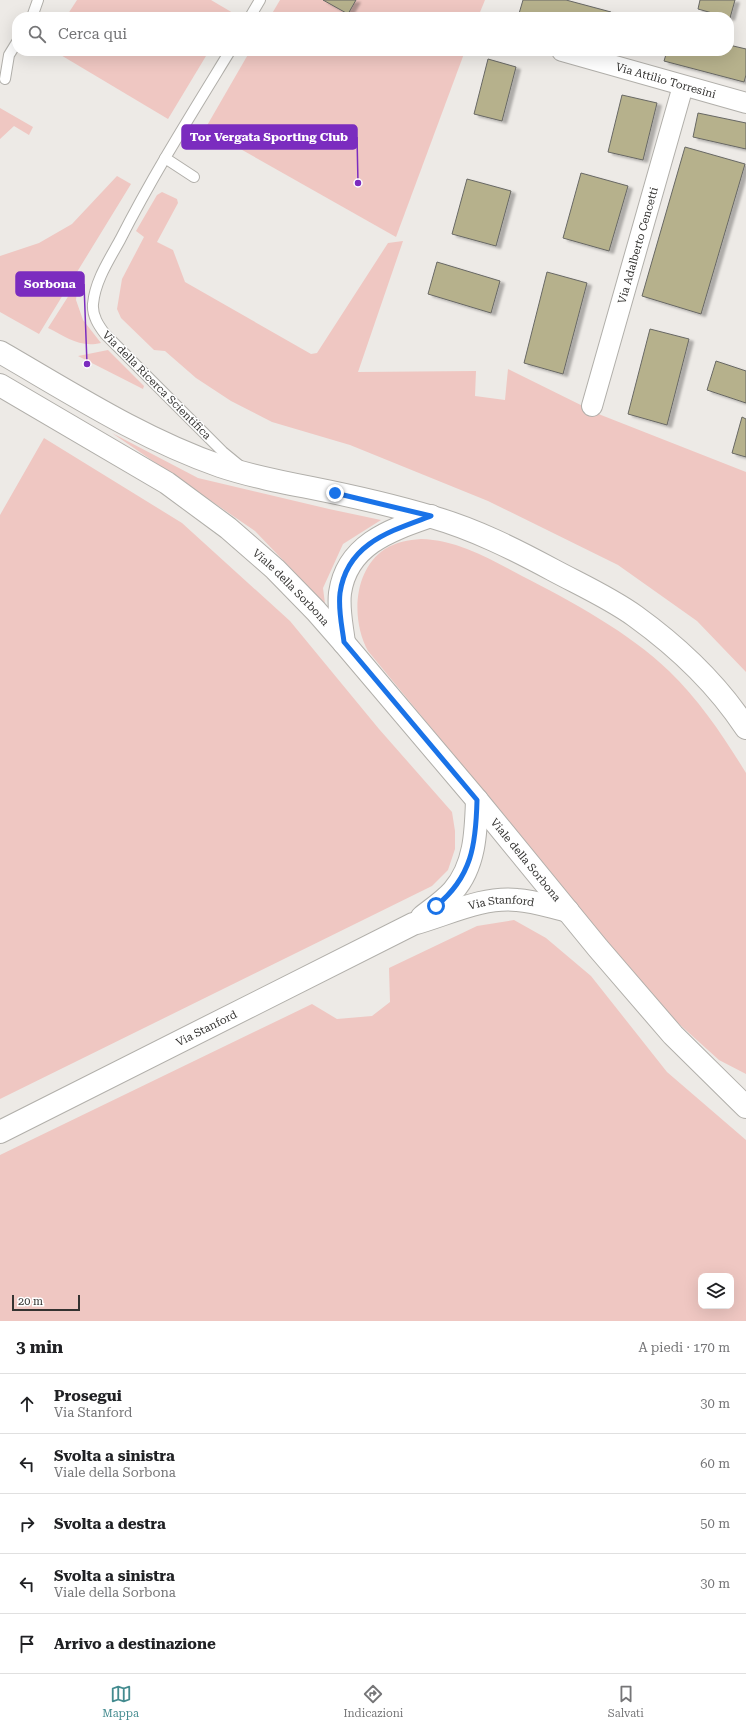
<!DOCTYPE html>
<html lang="it">
<meta charset="utf-8">
<style>
body{margin:0;font-family:"Roboto Serif",serif;background:#f2f2f2;color:#202124}
.controls{position:absolute;right:12px;bottom:12px;display:grid;overflow:hidden;border-radius:8px;box-shadow:0 4px 16px #0002}
.controls button{width:36px;height:36px;display:grid;place-items:center;padding:0;border:0;border-bottom:1px solid #e0e0e0;background:#fff;color:#202124;font:20px sans-serif}
.scale{position:absolute;left:12px;bottom:10px;width:68px;box-sizing:border-box;padding-left:4px;border:2px solid #343331;border-top:0;font-size:11px;line-height:14px;white-space:nowrap;color:#343331;-webkit-text-stroke:3px #fff;paint-order:stroke}
.stop{position:absolute;width:12px;height:12px;margin:-9px;border:3px solid #1a73e8;border-radius:50%;background:#fff}
.stop.end{background:#1a73e8;border-color:#fff;box-shadow:0 1px 4px #0008}
.list{margin:0;padding:0;list-style:none}
h2{display:flex;justify-content:space-between;align-items:center;height:52px;margin:0;padding:0 16px;font-size:17px}
h2 small{font-size:13px;font-weight:400;color:#757577}
.list li{display:grid;grid-template-columns:26px 1fr auto;gap:12px;align-items:center;box-sizing:border-box;height:60px;padding:0 16px;border-top:1px solid #e0e0e0}
.list b{display:block;font-size:15px;white-space:nowrap}
.list p{margin:0;font-size:13px;white-space:nowrap;color:#757577}
.list em{font-size:13px;font-style:normal;color:#757577}
.icon{flex:none;width:22px;height:22px;fill:none;stroke:currentColor;stroke-width:2;stroke-linecap:round;stroke-linejoin:round}
.map{position:relative;flex:none;width:746px;height:1321px;overflow:hidden}
.search{position:absolute;background:#fff;box-shadow:0 4px 16px #0002;left:12px;right:12px;top:12px;height:44px;display:flex;align-items:center;gap:10px;box-sizing:border-box;padding:0 14px;border-radius:16px;color:#757577;font-size:15px}
.sheet{height:352px;background:#fff}
nav{display:flex;justify-content:space-around;align-items:center;box-sizing:border-box;height:56px;border-top:1px solid #e0e0e0;background:#fff;font-size:11px;color:#757577}
nav a{display:grid;justify-items:center;gap:2px}
nav .on{color:#438b8f}
.map>svg:first-child{display:block}
.green{fill:#efc7c2;fill-rule:evenodd}
.building{fill:#b6b18c;stroke:#686864;filter:url(#shadow)}
.lines{fill:none;stroke-linecap:round;stroke-linejoin:round}
.service-casing{stroke:#b1afaa;stroke-width:12}
.minor-casing{stroke:#b1afaa;stroke-width:22}
.tertiary-casing{stroke:#b1afaa;stroke-width:24}
.service{stroke:#fff;stroke-width:10}
.minor{stroke:#fff;stroke-width:20}
.tertiary{stroke:#fff;stroke-width:22}
.route{stroke:#1a73e8;stroke-width:5}
.labels{text-anchor:middle;stroke-width:3;stroke-linejoin:round;paint-order:stroke}
.street-label{font-size:11px;fill:#343331;stroke:#fff}
.leader{fill:none;stroke:#7b2cbf;stroke-width:1.5}
.callout-dot{fill:#7b2cbf;stroke:#fff;stroke-width:1.5}
.callout{fill:#7b2cbf;stroke:#7b2cbf;stroke-width:1.5}
.callout-label{font-size:12px;text-anchor:middle;font-weight:bold;fill:#fff}
</style>
<div class="map">
<svg width="746" height="1321" viewBox="0 0 746 1321">
<defs>
<filter id="shadow"><feDropShadow dx="4.5" dy="2.5" stdDeviation="1" flood-color="#0004"/></filter>
</defs>
<rect width="100%" height="100%" fill="#edeae6"/>
<!-- green -->
<g class="green">
<polygon points="77,0 211,0 233,13 230,17 66,17"/>
<polygon points="280,0 485,0 478,17 270,17"/>
<polygon points="54,51 209,51 168,119"/>
<polygon points="250,51 465,51 396,237 205,129"/>
<polygon points="0,108 33,127 29,135 14,126 0,139"/>
<polygon points="117,176 131,184 39,334 0,312 0,256 39,243 72,224"/>
<polygon points="162,192 177,199 178,203 157,242 173,250 185,282 311,354 317,353 388,243 403,241 358,372 476,371 475,396 505,400 508,369 601,415 746,472 746,672 697,621 618,565 488,501 350,445 272,422 231,401 196,378 165,351 154,350 121,318 117,309 122,279 144,237 136,231 157,195"/>
<path d="M78,281L76,300L83,320L101,343C79,348 67,337 48,328Z"/>
<polygon points="108,350 144,386 143,389 78,356"/>
<polygon points="112,433 198,478 329,509 381,520 343,544 323,588 325,604 255,531"/>
<polygon points="44,438 182,523 290,621 379,729 452,812 455,831 455,849 448,870 432,886 0,1099 0,515"/>
<path d="M421,539C458,540 490,559 522,576C571,601 630,633 669,671C700,701 724,737 746,773V1074L719,1060L678,1023L614,950L368,651C351,620 353,570 385,549C396,542 408,540 421,539Z"/>
<path d="M514,920L546,938L591,976L667,1072L746,1140V1321H0V1155L312,1004L337,1019L372,1016L390,1002L389,968L477,926ZM701,1276H731V1306H701Z"/>
</g>
<!-- building -->
<g class="building">
<polygon points="323,0 356,0 348,14"/>
<polygon points="523,0 566,0 611,12 610,17 518,17"/>
<polygon points="700,0 735,0 730,18 698,9"/>
<polygon points="729,45 746,49 746,75 744,82 664,61 667,51 729,51"/>
<polygon points="488,59 516,67 502,121 474,114"/>
<polygon points="622,95 657,103 643,160 608,152"/>
<polygon points="698,113 746,123 746,149 693,137"/>
<polygon points="685,147 745,164 701,314 642,296"/>
<polygon points="581,173 628,186 609,251 563,238"/>
<polygon points="467,179 511,191 496,246 452,234"/>
<polygon points="437,262 500,281 491,313 428,294"/>
<polygon points="547,272 587,283 563,374 524,363"/>
<polygon points="650,329 689,339 667,425 628,414"/>
<polygon points="716,361 746,371 746,403 707,390"/>
<polygon points="742,417 746,419 746,457 732,453"/>
</g>
<g class="lines">
<defs>
<g id="service">
<polyline points="32,17 38,0"/>
<polyline points="250,17 260,0"/>
<path d="M230,51C192,113 153,175 120,240C109,260 95,281 93,304C92,316 99,326 105,334L223,452L240,466"/>
<polyline points="5,79 9,55 17,42"/>
<polyline points="165,158 194,177"/>
</g>
<g id="minor">
<path id="s1" d="M562,51L746,103"/>
<path id="s2" d="M592,406L683,86"/>
</g>
<g id="tertiary">
<path d="M0,352C71,393 142,439 220,466C250,476 281,482 312,488C352,496 392,505 432,517C474,529 514,549 553,570C581,585 610,598 635,616C678,647 717,684 746,728"/>
<path id="s3" d="M0,385L167,483L228,528L275,569L316,611L344,643L477,800L598,948L673,1035L746,1107"/>
<path d="M344,643C342,626 338,610 340,593C347,544 391,530 431,516"/>
<path d="M422,917C432,909 444,901 453,891C475,866 476,832 477,800"/>
<path id="s4" d="M0,1132L413,924C446,915 483,896 517,900C534,901 551,907 568,911"/>
</g>
</defs>
<!-- service casing -->
<use href="#service" class="service-casing"/>
<!-- minor casing -->
<use href="#minor" class="minor-casing"/>
<!-- tertiary casing -->
<use href="#tertiary" class="tertiary-casing"/>
<!-- service -->
<use href="#service" class="service"/>
<!-- minor -->
<use href="#minor" class="minor"/>
<!-- tertiary -->
<use href="#tertiary" class="tertiary"/>
</g>
<g class="lines">
<!-- route -->
<path class="route" d="M335,493L431,516C391,531 347,543 340,593C338,610 342,626 344,642L477,800C476,844 472,877 436,906"/>
</g>
<g class="labels">
<!-- street labels -->
<g class="street-label">
<text dy="4" stroke="none"><textPath href="#s1" startOffset="108">Via Attilio Torresini</textPath></text>
<text dy="4" stroke="none"><textPath href="#s2" startOffset="167">Via Adalberto Cencetti</textPath></text>
<text transform="translate(157 385) rotate(45)" y="4">Via della Ricerca Scientifica</text>
<text dy="4" stroke="none"><textPath href="#s3" startOffset="356">Viale della Sorbona</textPath></text>
<text dy="4" stroke="none"><textPath href="#s3" startOffset="716">Viale della Sorbona</textPath></text>
<text dy="4" stroke="none"><textPath href="#s4" startOffset="554">Via Stanford</textPath></text>
<text dy="4" stroke="none"><textPath href="#s4" startOffset="231">Via Stanford</textPath></text>
</g>
</g>
<!-- callouts -->
<path class="leader" d="M358 183L357 137M87 364L84 284"/>
<g class="callout-dot">
<circle cx="358" cy="183" r="4"/>
<circle cx="87" cy="364" r="4"/>
</g>
<g class="callout">
<rect x="182" y="125" width="175" height="24" rx="4"/>
<rect x="16" y="272" width="68" height="24" rx="4"/>
</g>
<g class="callout-label">
<text x="269" y="141">Tor Vergata Sporting Club</text>
<text x="50" y="288">Sorbona</text>
</g>
</svg>
<div class="controls">
<button><svg class="icon" aria-label="layers" viewBox="0 0 24 24"><path d="M12 4l9 5-9 5-9-5zM3 14l9 5 9-5"/></svg></button>
</div>
<div class="scale">20 m</div>
<div class="stop" style="left:436px;top:906px"></div>
<div class="stop end" style="left:335px;top:493px"></div>
<div class="search"><svg class="icon" aria-label="search" viewBox="0 0 24 24"><circle cx="10" cy="10" r="6"/><path d="M15 15l6 6"/></svg>Cerca qui</div>
</div>
<section class="sheet">
<h2>3 min<small>A piedi · 170 m</small></h2>
<ul class="list">
<li><svg class="icon" aria-label="ahead" viewBox="0 0 24 24"><path d="M12 20V5M6 11l6-6 6 6"/></svg><div><b>Prosegui</b><p>Via Stanford</p></div><em>30 m</em></li>
<li><svg class="icon" aria-label="left" viewBox="0 0 24 24"><path d="M17 20v-9H6M10 6l-5 5 5 5"/></svg><div><b>Svolta a sinistra</b><p>Viale della Sorbona</p></div><em>60 m</em></li>
<li><svg class="icon" aria-label="right" viewBox="0 0 24 24"><path d="M7 20v-9h11M14 6l5 5-5 5"/></svg><div><b>Svolta a destra</b></div><em>50 m</em></li>
<li><svg class="icon" aria-label="left" viewBox="0 0 24 24"><path d="M17 20v-9H6M10 6l-5 5 5 5"/></svg><div><b>Svolta a sinistra</b><p>Viale della Sorbona</p></div><em>30 m</em></li>
<li><svg class="icon" aria-label="arrive" viewBox="0 0 24 24"><path d="M6 21V4h12l-3 4 3 4H6"/></svg><div><b>Arrivo a destinazione</b></div></li>
</ul>
</section>
<nav>
<a class="on"><svg class="icon" aria-label="map" viewBox="0 0 24 24"><path d="M3 6l6-2 6 2 6-2v14l-6 2-6-2-6 2zM9 4v14M15 6v14"/></svg>Mappa</a>
<a><svg class="icon" aria-label="directions" viewBox="0 0 24 24"><path d="M12 3l9 9-9 9-9-9zM9 14v-3h6M13 9l2 2-2 2"/></svg>Indicazioni</a>
<a><svg class="icon" aria-label="saved" viewBox="0 0 24 24"><path d="M7 4h10v16l-5-4-5 4z"/></svg>Salvati</a>
</nav>
